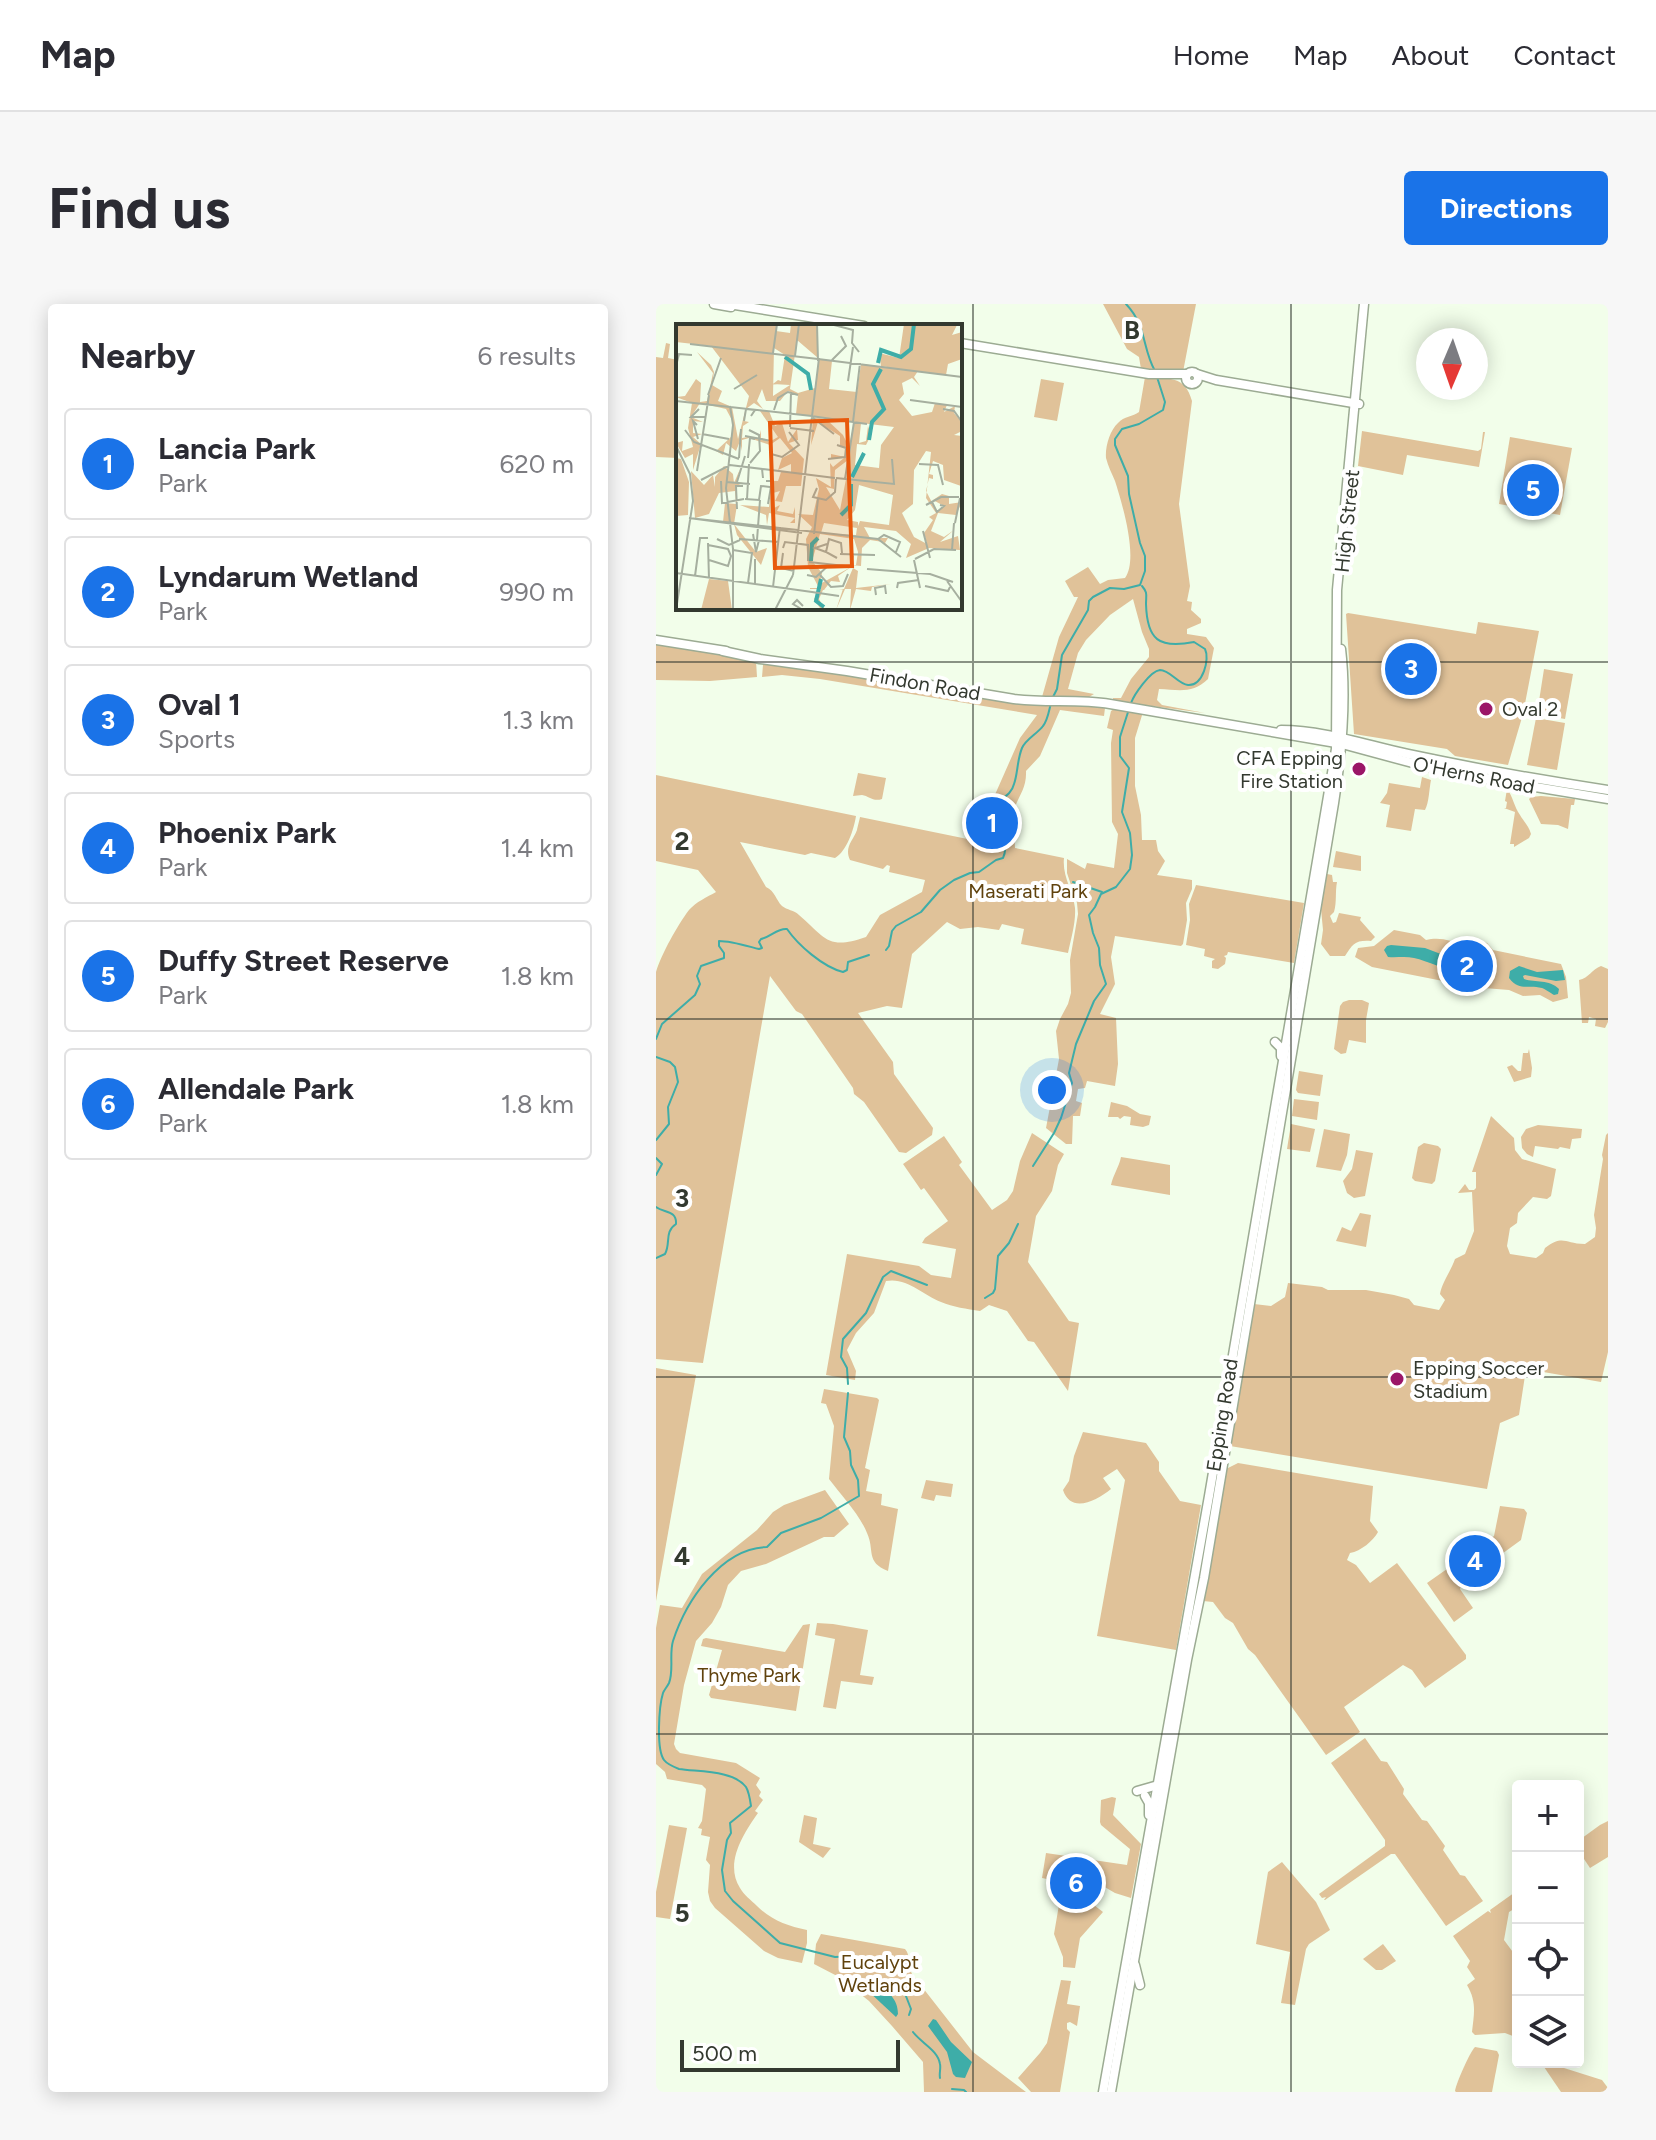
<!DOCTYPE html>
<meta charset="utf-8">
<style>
body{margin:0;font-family:Figtree,sans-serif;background:#f7f7f7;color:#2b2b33}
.controls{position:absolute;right:24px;bottom:24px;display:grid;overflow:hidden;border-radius:8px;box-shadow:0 4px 20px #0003}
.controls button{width:72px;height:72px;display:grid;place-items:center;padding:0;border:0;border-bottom:2px solid #e1e1e2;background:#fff;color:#2b2b33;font:40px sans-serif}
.compass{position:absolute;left:760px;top:24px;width:72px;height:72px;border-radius:50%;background:#fff;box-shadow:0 4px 20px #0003;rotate:182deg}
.scale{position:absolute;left:24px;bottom:20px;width:220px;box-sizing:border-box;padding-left:8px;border:4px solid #33392f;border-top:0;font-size:22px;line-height:28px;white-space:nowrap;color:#33392f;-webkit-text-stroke:6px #fff;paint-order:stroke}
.you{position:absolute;left:396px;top:786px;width:28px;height:28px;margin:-20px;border:6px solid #fff;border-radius:50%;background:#1a73e8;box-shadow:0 0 0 12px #1a73e833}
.badge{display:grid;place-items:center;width:52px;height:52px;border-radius:50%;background:#1a73e8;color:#fff;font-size:26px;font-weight:700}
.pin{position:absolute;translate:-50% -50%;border:4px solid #fff;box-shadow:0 2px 8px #0006}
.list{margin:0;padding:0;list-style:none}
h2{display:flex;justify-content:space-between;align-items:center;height:104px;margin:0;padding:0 32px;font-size:34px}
h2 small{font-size:26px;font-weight:400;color:#7c7c81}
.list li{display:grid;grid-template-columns:52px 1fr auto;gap:24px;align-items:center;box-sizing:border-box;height:112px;margin:0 16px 16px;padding:0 16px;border:2px solid #e1e1e2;border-radius:8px}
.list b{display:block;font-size:30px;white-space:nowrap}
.list p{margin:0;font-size:26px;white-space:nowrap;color:#7c7c81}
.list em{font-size:26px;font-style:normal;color:#7c7c81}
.icon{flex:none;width:44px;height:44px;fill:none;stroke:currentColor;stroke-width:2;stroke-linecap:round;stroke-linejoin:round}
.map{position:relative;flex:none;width:952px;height:1788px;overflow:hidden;border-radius:8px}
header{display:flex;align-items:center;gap:48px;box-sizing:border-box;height:112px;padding:0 40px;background:#fff;border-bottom:2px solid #e1e1e2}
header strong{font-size:38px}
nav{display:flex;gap:44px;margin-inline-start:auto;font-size:28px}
.intro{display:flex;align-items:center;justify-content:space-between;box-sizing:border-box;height:192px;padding:0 48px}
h1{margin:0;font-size:56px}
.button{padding:20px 36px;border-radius:8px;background:#1a73e8;color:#fff;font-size:28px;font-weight:700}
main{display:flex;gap:48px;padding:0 48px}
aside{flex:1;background:#fff;border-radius:8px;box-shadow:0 4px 20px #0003}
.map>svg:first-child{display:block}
.green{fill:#e0c299}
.water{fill:#3eada8}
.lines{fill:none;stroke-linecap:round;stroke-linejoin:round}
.stream{stroke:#3eada8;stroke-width:2}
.major-casing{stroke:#9cab93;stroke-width:11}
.major{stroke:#fff;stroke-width:8}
.grid{fill:none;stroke:#33392f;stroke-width:2;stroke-opacity:0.55}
.poi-dot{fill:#9b1668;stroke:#fff;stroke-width:3}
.labels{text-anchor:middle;stroke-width:8;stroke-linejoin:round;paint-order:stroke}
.street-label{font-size:20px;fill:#33392f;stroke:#fff}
.poi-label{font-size:20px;fill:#33392f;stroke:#fff;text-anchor:start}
.park-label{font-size:20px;fill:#60420d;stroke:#fff}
.inset-river{fill:none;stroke:#3eada8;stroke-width:4}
.inset-road{fill:none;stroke:#a6af9f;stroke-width:2}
.view{fill:#e8590c;fill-opacity:0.15;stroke:#e8590c;stroke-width:4}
.inset-edge{fill:none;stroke:#33392f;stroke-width:4}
.grid-label{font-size:26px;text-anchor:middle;font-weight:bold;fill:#33392f;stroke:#fff;stroke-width:8;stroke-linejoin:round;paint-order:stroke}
</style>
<header>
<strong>Map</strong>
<nav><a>Home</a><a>Map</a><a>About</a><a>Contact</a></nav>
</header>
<div class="intro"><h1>Find us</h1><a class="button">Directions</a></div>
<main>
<aside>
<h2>Nearby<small>6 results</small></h2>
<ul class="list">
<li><span class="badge">1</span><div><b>Lancia Park</b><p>Park</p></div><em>620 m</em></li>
<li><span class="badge">2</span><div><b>Lyndarum Wetland</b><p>Park</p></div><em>990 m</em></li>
<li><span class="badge">3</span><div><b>Oval 1</b><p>Sports</p></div><em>1.3 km</em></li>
<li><span class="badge">4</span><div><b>Phoenix Park</b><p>Park</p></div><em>1.4 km</em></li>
<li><span class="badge">5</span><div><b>Duffy Street Reserve</b><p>Park</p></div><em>1.8 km</em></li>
<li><span class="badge">6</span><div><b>Allendale Park</b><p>Park</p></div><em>1.8 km</em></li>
</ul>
</aside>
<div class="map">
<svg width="952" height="1788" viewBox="0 0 952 1788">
<rect width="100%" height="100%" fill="#f2feea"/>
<!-- green -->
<g class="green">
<polygon points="447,0 540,0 527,68 485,65 483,53 471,45"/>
<polygon points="10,39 14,40 12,54 22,56 22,154 0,153 0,53 7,54"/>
<path d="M489,73C513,75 529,71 536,97L523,200L534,282L531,297L536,298L535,306L545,315V319L531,325V330L550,333L558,344L552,375C537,390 523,386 503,385L501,396L506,401L549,409L457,397V394H465L475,375L493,353V345L486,328L477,295L454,311L430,336L422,349L412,385L438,390L433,393H386L403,333L422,293H418L409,277L432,263L444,280L452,276L469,274C483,255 466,199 459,177C456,170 452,162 450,154C449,143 454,126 462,119C468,112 477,113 483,108Z"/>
<polygon points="385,75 408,79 401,117 378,113"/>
<polygon points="706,127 822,147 825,145 827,128 829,128 823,163 751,151 747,171 702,162"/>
<polygon points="854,133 916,144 904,211 843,200"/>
<polygon points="692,309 820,330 822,318 883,327 867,410 852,461 799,452 791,445 698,430 690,310"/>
<polygon points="0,338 100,357 101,373 54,377 0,376"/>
<path d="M110,358L319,391L429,400L449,404L448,412L404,406L384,452L370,467C371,489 357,496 357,515L353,518L354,523L358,525L359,544L408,554C406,573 417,586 419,604C420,618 415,635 412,649L365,640L368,625L346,620L343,626L322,623L304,625L291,618L256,650L246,704L231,702L202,709L237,758L238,770L277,824L276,831L250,849L243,848L208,798L198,790L197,784L146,710L140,707L114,672L47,1059L0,1055V668C6,649 21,622 33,606C40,598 51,593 60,588L42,566L0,557V471L200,512C198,525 191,547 179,554L155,549L149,551L84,538L110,583C119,587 120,596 126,602C131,606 138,606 143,611C169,633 171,647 210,633L224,611L266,588L269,576L233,568L234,562L231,561L227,565L194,556C188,543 197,537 201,526C201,525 204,514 204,513L331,539L333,517L330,511L364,434L381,411L164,375L126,371L106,373L107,361Z"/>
<polygon points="888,365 917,370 909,415 881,410"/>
<polygon points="458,405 487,408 479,434 479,482 485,511 486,536 500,536 502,547 509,557 501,571 536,576 536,585 530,599 531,616 527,640 525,642 459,632 455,653 459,680 444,710 460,714 462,760 459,782 431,777 429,784 422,785 420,797 426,799 424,812 417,812 416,840 410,840 390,824 403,755 400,727 404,715 412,700 415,689 414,656 422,610 421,599 411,569 411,555 429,565 431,559 458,564 462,530 456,518 455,439 457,426 451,424 455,407"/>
<polygon points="880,414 909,419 901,466 871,461"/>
<path d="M202,469L230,474L226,495C217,498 213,492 206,491C203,491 200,492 197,492Z"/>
<path d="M766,473L775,476C773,486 773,499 769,506L759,505L755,527L730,523L734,501L724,499L731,489L733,479L764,484Z"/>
<path d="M851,485C857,492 858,503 864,511C868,518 873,522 875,530L873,534L858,543V540H854L859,508L848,504H850L851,498L849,497Z"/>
<polygon points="885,492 919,495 918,501 915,501 912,525 902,521 885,520 873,495 875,493"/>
<polygon points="680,547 705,552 705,567 677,563"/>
<path d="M671,570L676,571L677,578H681C679,588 681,598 678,608L674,612L677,619L680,618L683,609L705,613L704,616L719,633L715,637C699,636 697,640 689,652H674L665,640L667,626L665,605Z"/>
<polygon points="540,581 648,599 638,659 572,648 571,651 568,652 570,654 569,660 562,665 556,664 556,657 559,655 548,652 549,645 530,641 534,616 533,600"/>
<path d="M738,626L764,631L770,636C781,633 797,635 805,643L809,642L810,635L831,639L837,646L905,660L910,673L912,694L897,698L884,691L867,692L853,686L828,684L821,690L794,684L791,679L787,677L716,663L699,653L702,644L718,642Z"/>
<path d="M945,662L952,665V718L949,724L939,722L940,715L933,713L932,719H926L923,676C933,674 936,665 945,662Z"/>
<polygon points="693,696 706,696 713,699 710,716 710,739 693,736 690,749 685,750 678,745 684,702 687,698"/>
<polygon points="873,745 876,764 875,773 858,778 851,763 856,761 862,767 865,767 867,749 872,749"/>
<polygon points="643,767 667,771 664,792 642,789 640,786"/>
<polygon points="638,795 663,798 661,816 636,812"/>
<polygon points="455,798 471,802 484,810 495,812 493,821 487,823 474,821 475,813 468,812 464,815 462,813 452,813"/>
<path d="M835,812L858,834L859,846L866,855L900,865L895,892L891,895L877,893L862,909L861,919L854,924L851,942L854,950L880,954L887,949L889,944C908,930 908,940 929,940L939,933L940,924L938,911L947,855L946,851L950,831L952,829V1048L945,1078L870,1065L863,1111L844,1119L831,1185L574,1142L598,1000L615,1002L629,993L632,979L666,983L672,986H710L738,991L753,995L758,1001L783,1006L789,996L784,990C786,978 795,967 799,955L809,950L818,927L816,888L802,889L809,880L813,886H818L820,884V868H816Z"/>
<polygon points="635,820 659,825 654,848 631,845"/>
<polygon points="882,821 926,825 925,834 916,835 914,845 904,843 902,845 879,842 877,853 871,850 866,844 865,833 870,825"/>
<polygon points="668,825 694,830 691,851 685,867 660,863"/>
<path d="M376,829L408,850L402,861L396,887L380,912L372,958L413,1017L423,1019L412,1087L378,1038L372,1037L351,1007L333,1001L324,1007C311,1005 297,1003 285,998C267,991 251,973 230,977L218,1009L200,1029L191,1046L200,1067L199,1076L170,1071L191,950L263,962L275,971L295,974L300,945L266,939L269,934L292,917L268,884L265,886L247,860L288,832L306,858L303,861L336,906L351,896L357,887L364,857Z"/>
<polygon points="768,839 782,842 785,845 779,877 776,880 759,877 756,874 762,843"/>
<polygon points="700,846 717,849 709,892 698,894 691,889 687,877 696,865"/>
<path d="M465,853L514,861V891L455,881C457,871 463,863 465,853Z"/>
<polygon points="704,909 715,911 710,943 680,937 686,923 695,927"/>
<polygon points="0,1064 40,1071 0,1297"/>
<path d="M168,1085L221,1094L223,1096L209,1164L214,1166L210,1187L226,1190L225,1201L242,1205L232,1267C209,1258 219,1246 211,1229C204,1211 185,1191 173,1175L178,1122L170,1100L165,1099Z"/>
<path d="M427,1128L490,1139L503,1158V1167L524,1197L545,1201L520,1346L441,1332L469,1176L461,1165L447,1174L455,1185C440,1197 415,1210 407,1186L413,1177L418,1152Z"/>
<path d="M582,1159L717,1182L714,1217L722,1228C717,1237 705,1247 694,1249L691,1256L700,1261L714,1279L741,1259L810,1351V1355L769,1384L756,1366L747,1361L688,1403L704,1428L670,1451L599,1351L592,1345L577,1319L569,1314L557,1298L547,1297L570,1165Z"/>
<polygon points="270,1176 297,1180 295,1193 280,1191 278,1197 265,1194"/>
<path d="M169,1186L193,1220L178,1233H168L110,1260L85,1267L72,1281L65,1303L56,1319L40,1337L28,1381L18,1440L20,1445L24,1449L80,1459L104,1474L100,1481L105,1488L103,1492L107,1496L99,1507L102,1509C88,1529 68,1559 84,1584C88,1591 95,1596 101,1602C115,1616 131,1622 151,1626V1639L146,1659L122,1654L108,1647L59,1604L54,1597L52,1588L54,1561L50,1556L54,1533L45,1531L46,1525L42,1524L46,1517L50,1485L46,1481L11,1475L9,1468L0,1460V1324L4,1301L26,1304L46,1270L101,1226L117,1208L128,1201Z"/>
<polygon points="844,1202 868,1205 871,1209 865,1236 806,1279 804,1285 817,1304 798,1318 771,1279 838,1232"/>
<polygon points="161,1319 177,1320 212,1326 204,1371 218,1373 216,1381 185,1377 180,1405 167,1403 179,1335 159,1331"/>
<polygon points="154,1320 140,1407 55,1394 53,1391 66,1346 45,1342 47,1335 50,1334 129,1348 147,1321"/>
<polygon points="709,1434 725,1457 731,1458 748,1485 747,1490 766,1516 771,1517 789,1542 787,1546 804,1571 809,1572 827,1597 790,1622 739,1550 735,1550 669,1596 668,1596 670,1593 666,1594 663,1590 729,1542 729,1536 675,1459"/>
<polygon points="456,1493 460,1494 457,1511 485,1540 475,1594 459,1589 440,1578 434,1598 447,1608 424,1634 419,1664 407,1663 407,1653 398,1630 404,1595 398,1594 401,1577 386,1574 390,1549 471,1561 474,1545 445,1521 444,1518 445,1496"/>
<polygon points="148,1511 161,1514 157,1540 175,1544 167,1554 143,1538"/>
<polygon points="952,1517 952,1553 934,1564 922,1546 922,1537 944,1521"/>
<polygon points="13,1521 31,1524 14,1615 0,1613 0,1588"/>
<polygon points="626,1558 660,1598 674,1626 653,1640 650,1645 639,1701 625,1699 634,1648 600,1640 612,1568"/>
<path d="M862,1586V1602L859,1604L856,1602L858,1605L853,1608L848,1636L862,1655V1734L849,1729L819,1731L816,1728C818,1710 821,1698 811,1681L819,1675L811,1663L814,1657L797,1632L832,1607L835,1609L834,1606Z"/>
<path d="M165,1630L249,1645C255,1651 251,1661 256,1670L317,1748L370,1788H268L267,1758L236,1722L213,1697L183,1673L158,1660L160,1640Z"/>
<polygon points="727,1640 740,1657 726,1666 720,1666 707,1655"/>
<polygon points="405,1676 415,1677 411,1700 424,1702 421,1722 414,1718 411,1719 411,1725 414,1728 404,1788 375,1788 362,1774 384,1749 391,1739"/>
<path d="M819,1743L841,1747L843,1751L836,1788H800L799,1787C800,1779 814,1748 819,1743Z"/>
<polygon points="889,1758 946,1776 952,1784 952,1788 905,1788 888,1763"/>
</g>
<!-- water -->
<g class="water">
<path d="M735,641L769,644L798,655L821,653L824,658C808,679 778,658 758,654C749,652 740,654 732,653L728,646L731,642Z"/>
<path d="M863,662L881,668L907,666L909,676L900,677L869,671L867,672L868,675C880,679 893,675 903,685L902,690L898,691C895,689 889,685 886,684C871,680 864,688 853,674L854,667Z"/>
<path d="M219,1677C231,1687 242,1694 242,1710L240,1713L211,1686Z"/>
<polygon points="277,1715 280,1716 295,1738 316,1758 309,1774 300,1773 297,1770 291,1748 272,1722"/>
</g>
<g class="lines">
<!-- stream -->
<g class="stream">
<path d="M470,0C491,22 486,44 499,67"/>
<polyline points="397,393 401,385 406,351 432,306 433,297 437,293 454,284 468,285 484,281 489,267 489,252 484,239 473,190 472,172 459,141 459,135 466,125 483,120 507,106 509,98 501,73"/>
<path d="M475,399C478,391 494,367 504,366C514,366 522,380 532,381C547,382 554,355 549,345L538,338C503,345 491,336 490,300C490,291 492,289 486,282"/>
<polyline points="417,578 446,588"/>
<path d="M230,646L233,642L236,627L240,622L265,608L284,586L298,576L314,569L323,568L340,556L347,554C357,533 328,516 337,503C342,495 355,493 358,480C362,469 361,456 366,444C370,435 381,430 387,422C392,416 393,406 395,399"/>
<path d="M0,735L6,720L39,691L44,680L41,672L45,662L68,654V649L63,642V637C75,637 91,642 103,645L106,644L103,638L105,635C115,633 121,624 131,625C142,641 167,663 187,668L191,666L192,658L213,651"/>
<polyline points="0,753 14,758 19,763 22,778 12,803 13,820 0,836"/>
<polyline points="0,854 6,860 0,871"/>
<polyline points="377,862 398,829 405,814 416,779 413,769 420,740 438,697 450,680 444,661 443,644 437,629 433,611 439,603 445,590 460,583 474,565 476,551 474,529 466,508 473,464 464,452 464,433 473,405"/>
<path d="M0,903C8,909 21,906 20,920C8,928 15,939 9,950L0,954"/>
<polyline points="329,994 337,989 339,985 342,952 353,939 362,920"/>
<polyline points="192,1080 191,1064 185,1053 187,1035 210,1009 227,973 235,967 271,981"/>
<path d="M192,1089L188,1133L194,1147L195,1161L202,1176L203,1192L165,1214L125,1229L111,1243C65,1244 30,1297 17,1337C13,1350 18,1367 13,1379C11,1383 8,1386 7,1389C3,1402 0,1445 8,1456C11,1460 18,1463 23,1465C43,1468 77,1466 90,1483C93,1488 94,1495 95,1502L74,1519L75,1529L71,1536L66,1566L69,1587L77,1597L124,1639L179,1653L200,1652L211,1662L221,1666"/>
<polyline points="240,1678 246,1682 255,1705 253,1711"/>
<path d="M257,1728C265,1739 282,1746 284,1760C285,1765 283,1769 284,1774"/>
<polyline points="296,1785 308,1786 310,1788"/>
</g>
<defs>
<g id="major">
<polyline points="58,0 75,3"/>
<polyline points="73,0 208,22"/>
<polyline points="304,39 493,70 531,70"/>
<circle cx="536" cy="74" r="6"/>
<polyline points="541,70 560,76 703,100"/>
<polyline points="0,336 70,347"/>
<path d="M67,347L104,355L191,367L358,395C390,399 422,395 454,400L686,440L764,461L807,471L952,495"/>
<path d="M625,426C668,426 710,441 752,450C818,464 885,476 952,486"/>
<polyline points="619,738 625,744 625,752"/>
<polyline points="481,1487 502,1481"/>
<polyline points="489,1492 493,1499 493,1511"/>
<polyline points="479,1661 484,1681"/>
<polyline points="447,1788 553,1192 677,463 680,445 681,286 708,0"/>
<path d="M455,1788L531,1356L548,1274L678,499C686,448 691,396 685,345"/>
</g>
</defs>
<!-- major casing -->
<use href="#major" class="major-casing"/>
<!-- major -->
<use href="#major" class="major"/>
</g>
<!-- grid -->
<path class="grid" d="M317,0V1788M635,0V1788M0,358H952M0,715H952M0,1073H952M0,1430H952"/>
<!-- markers -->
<g class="poi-dot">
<circle cx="830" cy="405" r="8"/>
<circle cx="703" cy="465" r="8"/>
<circle cx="741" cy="1075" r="8"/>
</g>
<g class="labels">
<!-- street labels -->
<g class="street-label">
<text transform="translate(691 217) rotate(-84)" y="7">High Street</text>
<text transform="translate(269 380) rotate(10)" y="7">Findon Road</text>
<text transform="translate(818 471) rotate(11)" y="7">O'Herns Road</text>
<text transform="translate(566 1111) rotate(-81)" y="7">Epping Road</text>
</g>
<!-- poi labels -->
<g class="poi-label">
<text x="846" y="412">Oval 2</text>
<text x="687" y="461" text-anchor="end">CFA Epping<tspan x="687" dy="23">Fire Station</tspan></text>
<text x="757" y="1071">Epping Soccer<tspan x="757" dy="23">Stadium</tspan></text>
</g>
<!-- park labels -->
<g class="park-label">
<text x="372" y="594">Maserati Park</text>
<text x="93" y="1378">Thyme Park</text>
<text x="224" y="1665">Eucalypt<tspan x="224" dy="23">Wetlands</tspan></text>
</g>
</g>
<!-- overview -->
<g transform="translate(20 20)">
<rect width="286" height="286" fill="#f2feea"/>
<path d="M0,0H100V7L114,9L115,0H141L142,34L121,16L114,65L122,69L139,64L143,35L156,37L153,65L181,68L185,40L218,44L205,42L203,29L223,34L228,0L281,1L276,11L286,8V35L272,40L270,51L242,47L238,53L244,62L236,54L226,59L228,70L223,76L236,92L256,88L259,79L271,81L268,88L279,82L278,89L284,96L286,89V107L278,111L286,112L285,162L268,156L267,141L257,137L253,150L257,151V155L253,154L250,167L261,188L268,182L257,176L266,170L273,172V180L286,178L280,191L262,189L255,207L268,213L278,206L264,218L282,212L284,226L253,224L230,234L235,220L220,207L188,203L194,214H212L209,219L224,233L207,218L194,216L186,224L185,242L175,241L174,229L178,232L175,241H180L182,228L178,215L144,210L136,237L146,249L144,260L175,243L162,252L164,258L155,257L148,266L168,265L177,244L182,247L180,264L215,260L196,263L195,267L180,265L174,286L175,265H169L160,286L167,265L147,266L143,275L149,286L134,285L144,284L138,275L145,265H134V264H143L132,243L130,215L136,203L122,190L137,191L143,165L140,154L155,163L154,139L157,143L168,134H155V130L169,133L171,125L164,122V112L142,98L135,121L137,93L150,95L167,111L173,123L178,98L120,90L122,71L112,67L104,77H90L86,65L81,77L87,85L78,79L70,85L68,97L73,98L67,102L66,114L72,113L83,114L85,106V114L90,115L93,118L102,113L84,87H93L99,102L106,99L112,118L121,105L122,116L113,119L128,135L125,162H110L106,178L99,177L104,167L97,169L95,180L96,185L104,181L101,187L117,190L119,183V199H114L119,194L93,189L91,201L90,191L64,181L93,183L96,157H102L105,148H115V140L102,146L106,134L116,129L104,114L94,121L73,114L66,116V127L64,117L60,127L50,119L47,131L40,127L56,112L57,98L50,85L24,79L15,93L27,98L17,97V109L26,110L17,113L25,120L17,146V130L9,134L0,119L7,117L6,127L17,123L12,104L16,79L0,73L9,72L20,55L25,59L24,78L31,77L37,49L21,28L35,41L38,48L36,61L46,67L42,77L56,83L62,115L73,72L35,22L0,18ZM98,24L109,31L105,57L102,56L97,60L114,61L97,72ZM185,99L218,103L205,121L203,144L179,141L181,120L190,121L195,111L192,102L190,117L183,119ZM250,127L255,128L250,174L260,189L253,193L257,196L248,209L251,220L238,213L226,189L237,180L238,146ZM172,136L170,155L164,186L150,163L158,165L159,146ZM183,161L217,171L213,201L184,197L182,202V198L171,196L179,186ZM148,199L181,204L180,211L145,209ZM0,134L5,135L13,158L12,191L0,192ZM48,142L57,150L58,159L64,145L61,158L67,159L60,162L61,181L58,200L80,228L91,224L85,241L61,211L58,200L47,198L49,179L60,180L59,167L43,169L33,190L19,194L15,147L28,161L37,151L39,163V153ZM33,255L52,257L56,286H25Z" fill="#e0c299" fill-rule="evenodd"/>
<path class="inset-river" d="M109,33L132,50L135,66M202,39L205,26L225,33L235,25L238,0M193,116L196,98L208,85L197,60L205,45M176,153L188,129M165,191L175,181V160M135,237L136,220L142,214M145,255L140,277L148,283"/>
<path class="inset-road" d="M141,0L142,37M158,1L177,6L176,19L183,28M14,20L142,35M97,29L101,0M119,32L123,0M142,35L286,53M156,36L170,22L165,12M0,42L3,30L16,31M172,57L177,23M58,65L81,51M32,71L45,34M234,76L286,83M0,77L136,92M54,82L57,101L50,164L57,225M23,85L15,93H29M267,85L278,87L286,98M98,86L102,74L112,68L122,71M135,92L191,100M137,94L158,110M68,97L70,85L79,86L75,92M177,98L184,39M21,101L17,97L22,115M114,103L115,68M114,104L138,107M9,106L18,118L63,135M73,106L83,111L84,127L74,139M26,110L53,115M69,112L96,117M0,122L14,150L17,177L0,286M95,130L106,133L123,121L113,108M63,134L65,105M72,134L74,114L79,115M152,135L169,133L170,124L161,121M243,140L262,141L267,161M87,145L159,154M21,147L33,71M160,154L218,160L216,135M169,155L178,98M25,156L54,141L86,145L87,154M45,157L46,179L68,175M90,157H96L92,180M50,158L74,160M61,158L69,132M141,164L137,173L150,176L159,168L160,155M69,175L83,176L85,162L94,163M71,175L73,140M256,178L261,188L268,182L264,181M250,181L265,173H283M61,185L60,162H67M279,199L284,174M247,207L254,234M126,209L13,194L202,215L225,233M77,210L80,228L83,216M138,210L142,175M41,215L53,221L64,216M63,215L103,218M202,215L208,211L224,218L220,228M81,216L84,176M32,219L33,255M32,221L52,225L55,232L52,242L33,236M57,224V286M107,224L109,218L132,221V237M57,226L76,229L72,259M276,226L278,199M150,228L139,224L151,220M107,229L105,244L118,247M164,230L199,231M161,234L150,228L153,215L165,219L166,229M239,235L258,225L280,226M238,236L244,264M133,238L178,243M191,245L254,250L277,258M0,249L136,268M117,251L143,34M131,251L140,253L154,240M144,251L155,263L167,262L172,250M19,252L24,214H32M271,257L286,278M79,260V235M249,262L272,267L274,263M97,263L104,203M221,264L222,259L243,256M136,268L163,272M200,271L199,264L209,262L210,270M99,286L117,251M127,286L117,280L121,276L127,282"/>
<path class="view" d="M171,96L176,242L99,244L94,99Z"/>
<rect width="286" height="286" class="inset-edge"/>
</g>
<g class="grid-label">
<text x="476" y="35">B</text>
<text x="26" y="546">2</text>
<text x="26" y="903">3</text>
<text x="26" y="1261">4</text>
<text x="26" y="1618">5</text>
</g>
</svg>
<div class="controls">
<button>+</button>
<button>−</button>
<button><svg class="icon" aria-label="locate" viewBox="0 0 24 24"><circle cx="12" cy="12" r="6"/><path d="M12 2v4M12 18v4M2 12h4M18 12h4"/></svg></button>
<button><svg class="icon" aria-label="layers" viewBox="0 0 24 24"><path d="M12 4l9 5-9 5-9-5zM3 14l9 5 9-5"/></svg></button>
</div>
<svg class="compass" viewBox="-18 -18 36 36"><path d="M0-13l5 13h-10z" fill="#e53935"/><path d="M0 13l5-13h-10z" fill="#7c7c81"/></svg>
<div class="scale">500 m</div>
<div class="you"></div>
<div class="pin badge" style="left:336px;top:519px">1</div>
<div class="pin badge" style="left:811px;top:662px">2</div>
<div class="pin badge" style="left:755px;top:365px">3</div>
<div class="pin badge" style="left:819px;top:1257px">4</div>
<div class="pin badge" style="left:877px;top:186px">5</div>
<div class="pin badge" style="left:420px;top:1579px">6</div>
</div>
</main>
